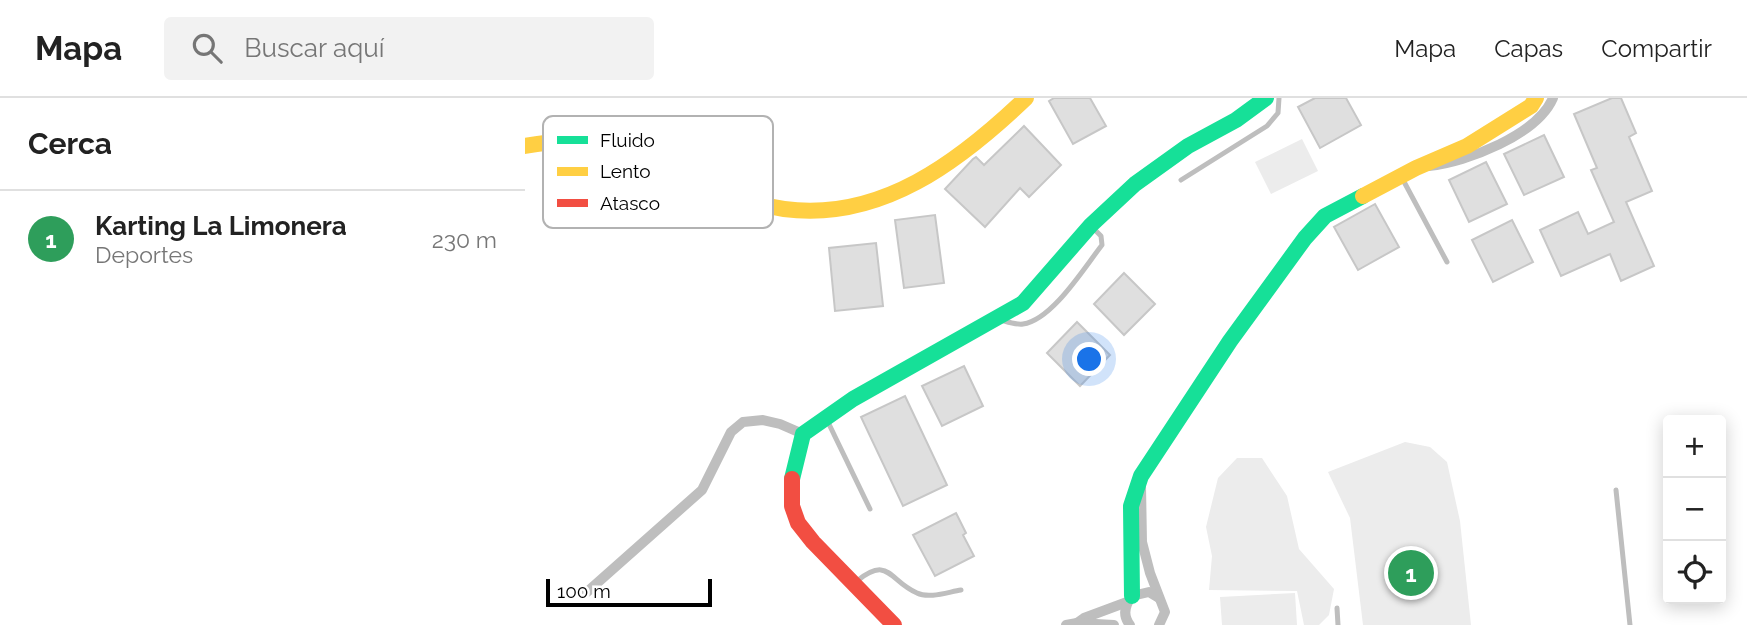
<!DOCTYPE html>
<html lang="es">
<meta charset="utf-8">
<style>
body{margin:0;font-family:Raleway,sans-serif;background:#f2f2f2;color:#222}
.controls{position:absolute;right:21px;bottom:21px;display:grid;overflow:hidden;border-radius:7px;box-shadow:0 4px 18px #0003}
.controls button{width:63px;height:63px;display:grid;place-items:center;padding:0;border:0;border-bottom:2px solid #e0e0e0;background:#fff;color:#222;font:35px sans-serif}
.scale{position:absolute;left:21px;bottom:18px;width:166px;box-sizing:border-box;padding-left:7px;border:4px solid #000;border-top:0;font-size:19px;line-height:24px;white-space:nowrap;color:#000;-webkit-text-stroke:5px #fff;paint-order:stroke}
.you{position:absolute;left:565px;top:262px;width:24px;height:24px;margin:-18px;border:5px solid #fff;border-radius:50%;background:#1a73e8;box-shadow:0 0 0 10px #1a73e833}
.badge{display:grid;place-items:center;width:46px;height:46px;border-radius:50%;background:#595959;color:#fff;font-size:23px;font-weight:700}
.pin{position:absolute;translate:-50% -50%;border:4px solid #fff;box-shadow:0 2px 7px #0006}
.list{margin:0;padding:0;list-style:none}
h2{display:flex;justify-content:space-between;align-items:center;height:91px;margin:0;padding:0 28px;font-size:30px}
h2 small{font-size:23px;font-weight:400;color:#767676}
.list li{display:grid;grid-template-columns:46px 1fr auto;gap:21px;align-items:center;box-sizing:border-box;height:98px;padding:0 28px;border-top:2px solid #e0e0e0}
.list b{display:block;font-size:26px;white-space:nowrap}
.list p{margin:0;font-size:23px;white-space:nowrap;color:#767676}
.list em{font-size:23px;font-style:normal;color:#767676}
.icon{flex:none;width:38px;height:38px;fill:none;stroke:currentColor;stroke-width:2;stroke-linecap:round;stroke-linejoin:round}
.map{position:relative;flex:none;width:1222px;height:527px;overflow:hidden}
header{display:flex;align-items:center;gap:42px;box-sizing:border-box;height:98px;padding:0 35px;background:#fff;border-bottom:2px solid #e0e0e0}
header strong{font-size:33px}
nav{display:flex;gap:38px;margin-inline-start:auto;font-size:24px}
.search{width:490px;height:63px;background:#f2f2f2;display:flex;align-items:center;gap:18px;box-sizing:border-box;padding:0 24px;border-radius:7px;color:#767676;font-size:26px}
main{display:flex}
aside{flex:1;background:#fff}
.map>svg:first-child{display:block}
.green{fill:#ececec}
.building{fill:#dfdfdf;stroke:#c7c7c7;stroke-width:2}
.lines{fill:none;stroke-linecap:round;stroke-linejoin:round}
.lane{stroke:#bebebe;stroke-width:5}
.street{stroke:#bebebe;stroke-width:10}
.fast{stroke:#16e098;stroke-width:16}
.slow{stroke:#ffcf43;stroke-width:16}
.jam{stroke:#f24e42;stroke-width:16}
.key{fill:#fff;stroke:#b2b2b2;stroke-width:2}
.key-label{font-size:19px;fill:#000}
</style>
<header>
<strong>Mapa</strong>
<div class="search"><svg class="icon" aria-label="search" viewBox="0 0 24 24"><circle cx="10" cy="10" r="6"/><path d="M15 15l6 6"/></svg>Buscar aquí</div>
<nav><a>Mapa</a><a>Capas</a><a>Compartir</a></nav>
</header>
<main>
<aside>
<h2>Cerca<small></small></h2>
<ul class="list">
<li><span class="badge" style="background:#2e9e5b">1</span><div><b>Karting La Limonera</b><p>Deportes</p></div><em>230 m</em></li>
</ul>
</aside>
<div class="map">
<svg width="1222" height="527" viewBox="0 0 1222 527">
<rect width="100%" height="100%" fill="#fff"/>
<!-- green -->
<g class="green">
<polygon points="777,41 793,73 746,96 730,64"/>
<polygon points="880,344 905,349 922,364 935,423 946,527 838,527 825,420 803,374"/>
<polygon points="712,360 737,360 762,398 774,451 809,491 804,517 794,527 779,527 772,493 684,492 687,458 681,429 693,380"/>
<polygon points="770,495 772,527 697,527 695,499"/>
</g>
<!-- building -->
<g class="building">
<polygon points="529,0 565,0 581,28 548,46 524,3"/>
<polygon points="790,0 821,0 836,27 795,50 773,9"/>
<polygon points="1087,0 1096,0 1111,35 1104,39 1127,93 1101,104 1129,168 1096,183 1085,156 1036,178 1015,132 1053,114 1063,136 1089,124 1066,72 1072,70 1049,16"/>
<polygon points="499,28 536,67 504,99 495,90 460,129 420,91 448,61 451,59 459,67"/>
<polygon points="1019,37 1039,79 999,97 979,56"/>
<polygon points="961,64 982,106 944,124 924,82"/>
<polygon points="850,106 874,149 833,172 809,129"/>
<polygon points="410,117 419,185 379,190 370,122"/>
<polygon points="987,122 1008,164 968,184 947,142"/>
<polygon points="351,145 358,208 310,213 304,150"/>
<polygon points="599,175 630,206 599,237 569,206"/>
<polygon points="552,224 585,257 555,288 522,255"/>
<polygon points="439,268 458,308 417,328 397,288"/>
<polygon points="380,298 422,387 378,408 336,319"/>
<polygon points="431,415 441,435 438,437 449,458 410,478 388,437"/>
</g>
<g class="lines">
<!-- lane -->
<g class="lane">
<polyline points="877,80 922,164"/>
<polyline points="656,82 742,28 753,15 754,0"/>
<path d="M476,222C483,224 491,227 498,226C527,222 559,170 577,147L576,138L567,129"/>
<polyline points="302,322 345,411"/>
<polyline points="1091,392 1105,527"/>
<path d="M332,483C364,457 364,483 392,495C404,501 423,494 436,492"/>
<polyline points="812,510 813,527"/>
</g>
<!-- street -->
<g class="street">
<path d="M904,68C942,64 1012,37 1028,0"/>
<polyline points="616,388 617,444 625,475 640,514 634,527"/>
<polyline points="62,494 177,392 206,334 218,324 238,322 255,326 278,336"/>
<polyline points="552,525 559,520 602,504"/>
<polyline points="541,527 552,525 589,527"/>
<path d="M605,527C597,517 600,507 607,498L624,494L634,500"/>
</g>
<!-- fast -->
<g class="fast">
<polyline points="267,381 278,336 328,301 498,205 566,127 610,86 663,48 711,22 741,0"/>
<polyline points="607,498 606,408 616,378 705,243 780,140 800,118 838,98"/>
</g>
<!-- slow -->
<g class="slow">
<path d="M0,48C75,34 111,54 178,84C204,95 231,107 259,111C356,124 435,63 501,0"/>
<polyline points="838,98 891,70 942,48 1006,8 1011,0"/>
</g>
<!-- jam -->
<polyline class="jam" points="267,381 267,408 273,425 288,444 369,527"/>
</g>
<!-- legend -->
<rect x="18" y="18" width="230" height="112" rx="10" class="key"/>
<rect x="32" y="38" width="31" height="8" fill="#16e098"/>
<rect x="32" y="69" width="31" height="9" fill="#ffcf43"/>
<rect x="32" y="101" width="31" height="8" fill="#f24e42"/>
<g class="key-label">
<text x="75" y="49">Fluido</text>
<text x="75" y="80">Lento</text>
<text x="75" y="112">Atasco</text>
</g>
</svg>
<div class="controls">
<button>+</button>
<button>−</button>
<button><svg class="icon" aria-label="locate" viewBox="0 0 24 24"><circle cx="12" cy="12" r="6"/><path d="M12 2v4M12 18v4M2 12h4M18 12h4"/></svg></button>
</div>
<div class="scale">100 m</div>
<div class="you"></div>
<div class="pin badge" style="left:886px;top:475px;background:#2e9e5b">1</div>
</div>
</main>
